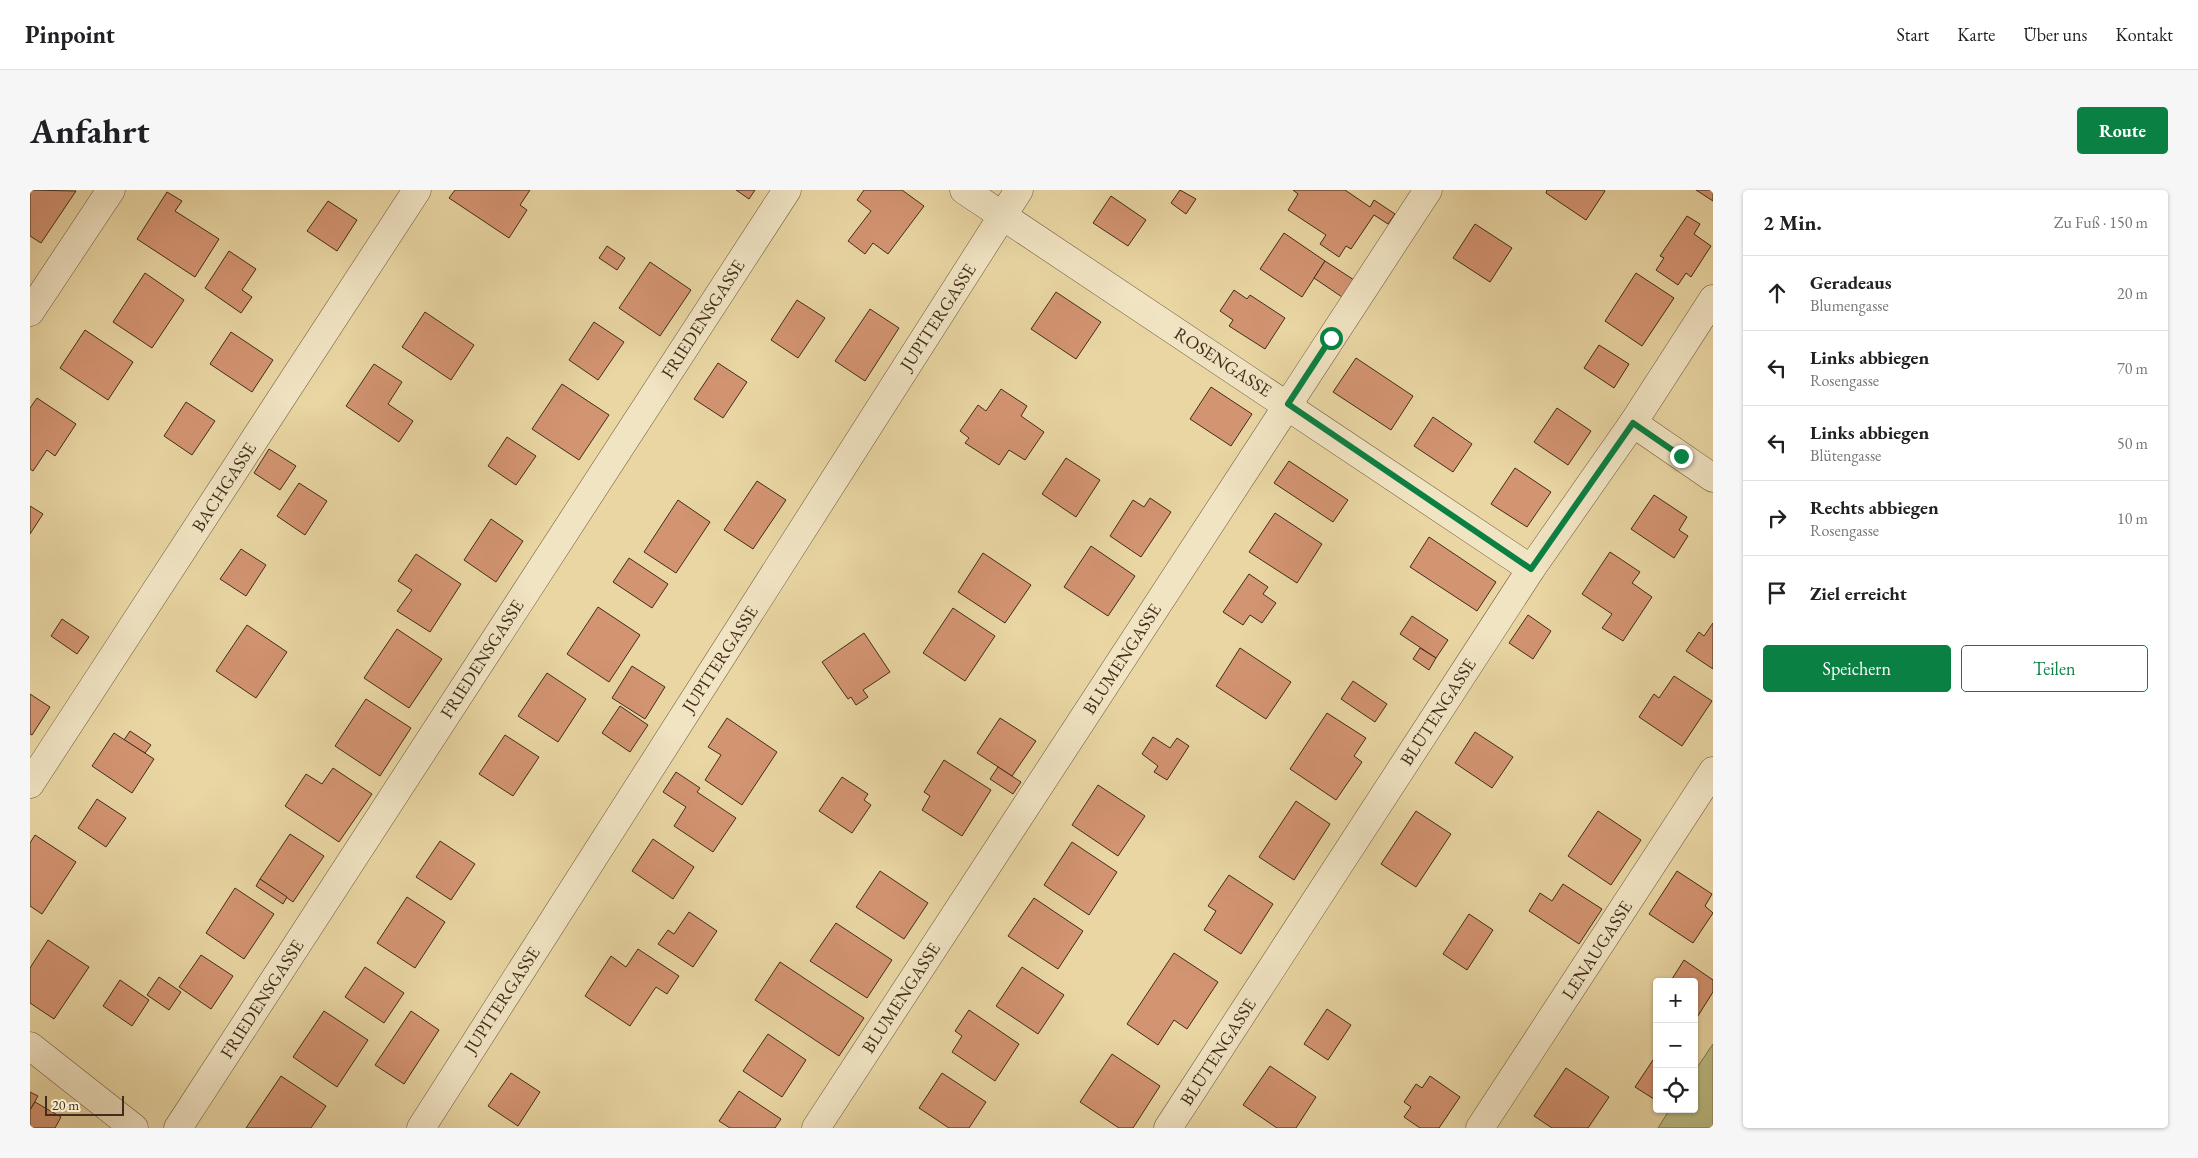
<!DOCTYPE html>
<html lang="de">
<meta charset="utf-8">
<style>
body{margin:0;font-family:"EB Garamond",serif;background:#f6f6f6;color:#202124}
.controls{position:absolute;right:15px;bottom:15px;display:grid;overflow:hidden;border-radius:5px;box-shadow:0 1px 4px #0004}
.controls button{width:45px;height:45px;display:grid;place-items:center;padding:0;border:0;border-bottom:1px solid #e0e0e0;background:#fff;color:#202124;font:25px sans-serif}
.scale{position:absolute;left:15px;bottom:12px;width:79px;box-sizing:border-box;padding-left:5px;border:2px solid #422c1b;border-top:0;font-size:14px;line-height:18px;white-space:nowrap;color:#422c1b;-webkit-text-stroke:4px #f1e4c3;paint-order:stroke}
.stop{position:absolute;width:15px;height:15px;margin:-11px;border:4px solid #0b8043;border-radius:50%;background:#fff}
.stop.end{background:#0b8043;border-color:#fff;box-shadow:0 1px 5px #0008}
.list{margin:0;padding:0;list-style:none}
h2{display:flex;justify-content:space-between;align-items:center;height:65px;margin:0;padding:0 20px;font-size:21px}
h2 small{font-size:16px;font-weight:400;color:#757577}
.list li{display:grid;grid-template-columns:32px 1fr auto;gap:15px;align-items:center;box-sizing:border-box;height:75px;padding:0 20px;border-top:1px solid #e0e0e0}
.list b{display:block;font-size:19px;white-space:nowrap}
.list p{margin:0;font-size:16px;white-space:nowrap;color:#757577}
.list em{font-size:16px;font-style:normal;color:#757577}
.actions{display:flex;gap:10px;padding:15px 20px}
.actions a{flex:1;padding:11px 0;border:1px solid #0b8043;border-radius:5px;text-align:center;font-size:18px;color:#0b8043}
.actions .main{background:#0b8043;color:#fff}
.icon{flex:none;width:28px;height:28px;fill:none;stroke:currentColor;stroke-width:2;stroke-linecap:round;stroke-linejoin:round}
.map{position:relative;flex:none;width:1683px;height:938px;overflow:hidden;border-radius:5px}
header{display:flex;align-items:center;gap:30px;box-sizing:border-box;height:70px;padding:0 25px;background:#fff;border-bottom:1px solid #e0e0e0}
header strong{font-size:24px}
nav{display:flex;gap:28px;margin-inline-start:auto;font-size:18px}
.intro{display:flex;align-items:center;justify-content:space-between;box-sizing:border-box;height:120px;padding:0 30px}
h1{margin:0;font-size:35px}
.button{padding:12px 22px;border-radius:5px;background:#0b8043;color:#fff;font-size:18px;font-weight:700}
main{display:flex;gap:30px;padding:0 30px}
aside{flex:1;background:#fff;border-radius:5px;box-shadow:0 1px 4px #0004}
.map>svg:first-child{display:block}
.green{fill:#bbbd83;stroke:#7e744f}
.building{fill:#d39471;stroke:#422c1b}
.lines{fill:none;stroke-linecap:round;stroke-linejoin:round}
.minor-casing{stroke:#6c563d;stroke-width:29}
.minor{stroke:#f1e4c3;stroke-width:28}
.route{stroke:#0b8043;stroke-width:6}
.labels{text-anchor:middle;stroke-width:5;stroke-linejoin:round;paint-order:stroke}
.street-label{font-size:18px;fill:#422c1b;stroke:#f1e4c3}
</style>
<header>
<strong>Pinpoint</strong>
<nav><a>Start</a><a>Karte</a><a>Über uns</a><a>Kontakt</a></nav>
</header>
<div class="intro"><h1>Anfahrt</h1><a class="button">Route</a></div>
<main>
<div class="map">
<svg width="1683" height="938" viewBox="0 0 1683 938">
<rect width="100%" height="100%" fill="#e9d6a3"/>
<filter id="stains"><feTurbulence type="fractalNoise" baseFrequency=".004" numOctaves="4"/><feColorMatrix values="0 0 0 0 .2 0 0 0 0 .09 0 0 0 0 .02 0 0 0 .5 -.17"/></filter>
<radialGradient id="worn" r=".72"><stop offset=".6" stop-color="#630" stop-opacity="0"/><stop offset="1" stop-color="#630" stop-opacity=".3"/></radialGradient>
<!-- green -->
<polygon class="green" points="1683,854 1683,938 1628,938 1640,919 1664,919 1664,882"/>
<!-- building -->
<g class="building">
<polygon points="0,0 46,1 11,53 0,46"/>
<polygon points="425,0 500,0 490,15 497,20 479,48 419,8"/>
<polygon points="706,0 725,0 719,9"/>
<polygon points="834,0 872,0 894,16 858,64 843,53 835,64 818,51 841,21 827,10"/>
<polygon points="1150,0 1166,9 1156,24 1141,13"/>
<polygon points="1263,0 1315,0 1340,17 1344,10 1365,24 1358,34 1344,25 1321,59 1316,56 1309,67 1290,54 1296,45 1258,20 1268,4"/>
<polygon points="1517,0 1573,0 1575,1 1556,30 1516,3"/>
<polygon points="1666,0 1683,0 1683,11"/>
<polygon points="137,2 152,11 145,21 189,49 165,87 107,49"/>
<polygon points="1081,6 1116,30 1098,56 1063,33"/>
<polygon points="298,11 327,30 307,61 277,41"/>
<polygon points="1657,26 1670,34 1664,44 1681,56 1661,87 1656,83 1648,95 1626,80 1634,68 1630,66"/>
<polygon points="1445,34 1482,58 1460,92 1423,68"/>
<polygon points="1254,43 1295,71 1272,107 1230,79"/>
<polygon points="577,56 595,68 587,80 569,68"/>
<polygon points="199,61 226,79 212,100 222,107 211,123 175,98"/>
<polygon points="1295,71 1324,90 1312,107 1284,88"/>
<polygon points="620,72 661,100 630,146 589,118"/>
<polygon points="115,83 154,110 122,158 83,132"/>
<polygon points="1606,83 1644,108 1612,156 1575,131"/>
<polygon points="1204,100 1217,109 1220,105 1255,128 1235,159 1199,136 1203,130 1190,121"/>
<polygon points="1026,102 1071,132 1046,169 1001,139"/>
<polygon points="767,110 795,128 768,168 741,150"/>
<polygon points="840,119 869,138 835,191 805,171"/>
<polygon points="395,122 444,155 421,190 372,157"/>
<polygon points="564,132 594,152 568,190 539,170"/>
<polygon points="55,140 103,172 78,210 30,178"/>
<polygon points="201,142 243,170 222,202 180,174"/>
<polygon points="1569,155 1599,174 1584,198 1554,178"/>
<polygon points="1326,168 1383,206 1361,240 1303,202"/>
<polygon points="688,173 717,192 693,228 664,209"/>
<polygon points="344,174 372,192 358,214 383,231 369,252 316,216"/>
<polygon points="532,194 579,225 549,270 502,239"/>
<polygon points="1181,197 1222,224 1201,256 1160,229"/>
<polygon points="971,199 997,216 991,226 1014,242 995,270 979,260 969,275 935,253 939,248 930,241 948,215 956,221"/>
<polygon points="7,208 46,234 25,266 17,260 3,281 0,279 0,218"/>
<polygon points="156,212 185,231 162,265 134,246"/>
<polygon points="1527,218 1561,241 1538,275 1504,252"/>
<polygon points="1403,227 1442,254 1423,282 1384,256"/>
<polygon points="477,247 506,266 486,295 458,276"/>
<polygon points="239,259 266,276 250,300 224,283"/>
<polygon points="1036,268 1070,290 1046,327 1012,304"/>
<polygon points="1259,271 1318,310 1303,332 1244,293"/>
<polygon points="1485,278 1521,302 1497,337 1461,314"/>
<polygon points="727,291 756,310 723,359 694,340"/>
<polygon points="269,293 297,311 275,345 247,326"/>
<polygon points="1624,305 1657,327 1649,340 1658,346 1644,368 1601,339"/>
<polygon points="1120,308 1141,322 1111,367 1080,346 1103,310 1114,317"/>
<polygon points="648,310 680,332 646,383 614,362"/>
<polygon points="0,316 13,324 0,344"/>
<polygon points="1245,323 1292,354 1267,393 1219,362"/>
<polygon points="461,329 493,351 466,392 434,370"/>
<polygon points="1399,347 1466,392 1447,421 1380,377"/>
<polygon points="1061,356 1105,386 1078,426 1034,397"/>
<polygon points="211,359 236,375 216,406 190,389"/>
<polygon points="1580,362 1610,382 1602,393 1622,407 1593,451 1572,438 1582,424 1552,404"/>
<polygon points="953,363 1001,395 975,433 928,402"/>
<polygon points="386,364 431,394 400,442 367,421 382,400 368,391"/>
<polygon points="599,368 638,394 622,418 583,392"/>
<polygon points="1219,384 1238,397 1233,404 1246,413 1232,433 1220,425 1213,435 1193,422"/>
<polygon points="568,417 610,445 579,492 537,464"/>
<polygon points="923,418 965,446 935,491 893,463"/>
<polygon points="1498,425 1521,441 1503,469 1479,453"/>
<polygon points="1382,426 1418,450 1406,468 1370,444"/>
<polygon points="32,429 59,447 47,464 21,446"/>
<polygon points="1683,433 1683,479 1656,461 1669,442 1674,446"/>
<polygon points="217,435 257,462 226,508 186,481"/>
<polygon points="367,439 412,469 379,518 334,488"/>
<polygon points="834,443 860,482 833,500 838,507 826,515 821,507 818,509 792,472"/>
<polygon points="1210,458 1261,492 1236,529 1186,496"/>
<polygon points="1390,458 1406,468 1399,480 1383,469"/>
<polygon points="602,476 635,497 615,529 582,508"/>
<polygon points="517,483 556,509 528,552 488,526"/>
<polygon points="1644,486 1682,511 1652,556 1609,527 1624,504 1629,508"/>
<polygon points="1323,491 1357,514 1345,532 1311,509"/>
<polygon points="0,504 20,517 2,545 0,544"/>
<polygon points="336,509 381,538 350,586 305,556"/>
<polygon points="590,516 618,535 600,562 572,543"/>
<polygon points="1297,523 1336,548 1324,566 1332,572 1306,610 1260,579"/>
<polygon points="697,528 747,562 712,615 675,590 691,565 678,557"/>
<polygon points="970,528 1006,551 982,586 947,563"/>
<polygon points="100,541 121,555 115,563 94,550"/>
<polygon points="1445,542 1483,567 1462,598 1425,573"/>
<polygon points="84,543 124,569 102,603 62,576"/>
<polygon points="475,545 509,567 483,606 449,584"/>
<polygon points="1123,547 1140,558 1147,548 1159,556 1137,590 1124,582 1128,576 1112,564"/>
<polygon points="914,570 961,600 932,646 892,620 900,606 894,602"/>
<polygon points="968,577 991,592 983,604 960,589"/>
<polygon points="303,578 342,604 309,652 255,616 276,584 292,594"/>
<polygon points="646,582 670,598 667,602 706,628 683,662 644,636 656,617 633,602"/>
<polygon points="812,587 838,604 834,610 841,615 822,643 789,621"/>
<polygon points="1068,595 1115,626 1088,666 1042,635"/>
<polygon points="67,609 96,628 76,657 48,638"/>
<polygon points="1266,611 1300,634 1264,690 1229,667"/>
<polygon points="1386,621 1421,644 1386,697 1351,674"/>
<polygon points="1568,621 1611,650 1581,695 1538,666"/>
<polygon points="260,644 294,666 263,712 230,689"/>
<polygon points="5,645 46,672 12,724 0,716 0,653"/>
<polygon points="623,649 664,677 643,709 602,681"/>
<polygon points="410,651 445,674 421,710 386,687"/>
<polygon points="1042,652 1087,682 1059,725 1014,695"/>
<polygon points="850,681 898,713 874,749 826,717"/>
<polygon points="1647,681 1682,704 1675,716 1683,723 1663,753 1619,724"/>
<polygon points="1199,685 1243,714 1211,764 1174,740 1186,721 1178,716"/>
<polygon points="230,689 257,707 253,714 226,696"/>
<polygon points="1533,694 1572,719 1549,754 1499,721 1510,703 1522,711"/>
<polygon points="205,698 244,724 214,769 176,743"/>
<polygon points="377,707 415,732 385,778 347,753"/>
<polygon points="1004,708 1053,741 1028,779 978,746"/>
<polygon points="659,722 687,741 663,777 628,754 638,740 644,744"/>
<polygon points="1439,724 1463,740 1437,780 1413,764"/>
<polygon points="806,733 862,770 837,808 780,771"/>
<polygon points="18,750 59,777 24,829 0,813 0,778"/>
<polygon points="608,759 649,786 637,804 626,797 600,836 555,806 581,766 596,777"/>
<polygon points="1144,763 1188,792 1157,839 1144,830 1128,855 1097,834"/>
<polygon points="171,765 203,786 181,819 149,797"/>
<polygon points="1654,770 1683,790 1683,802 1666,829 1664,792 1640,792"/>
<polygon points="750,772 834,828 809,866 725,810"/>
<polygon points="335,777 374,803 354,833 315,807"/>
<polygon points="992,777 1034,805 1008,844 966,816"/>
<polygon points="129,787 151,802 139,820 117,805"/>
<polygon points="90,790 119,810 102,836 73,816"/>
<polygon points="1297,819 1321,835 1298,870 1274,854"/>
<polygon points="939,820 989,854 965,891 922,862 932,846 925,841"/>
<polygon points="294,821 338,850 307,897 263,867"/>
<polygon points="381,821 409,840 374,894 345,875"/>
<polygon points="738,844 776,870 752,907 713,881"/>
<polygon points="1082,864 1130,896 1103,938 1089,938 1050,912"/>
<polygon points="1627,864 1627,911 1605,897"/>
<polygon points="1240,876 1286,907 1266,938 1247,938 1213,915"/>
<polygon points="1536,878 1579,907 1558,938 1522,938 1504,926"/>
<polygon points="481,883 510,902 488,936 458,916"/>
<polygon points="912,883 956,912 939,938 919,938 889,918"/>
<polygon points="251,886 296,916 281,938 216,938"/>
<polygon points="1400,886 1430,907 1409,938 1390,938 1374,927 1381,917 1374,912 1386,894 1392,898"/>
<polygon points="709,901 751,929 745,938 700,938 689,931"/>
<polygon points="0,902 8,906 0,920"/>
<polygon points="5,912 31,927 25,938 0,938 0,920"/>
</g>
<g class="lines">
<defs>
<g id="minor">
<polyline points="934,0 1501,379"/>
<polyline points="0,122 81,0"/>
<polyline points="1603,233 1683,288"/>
<polyline points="0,594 387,0"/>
<polyline points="0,856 104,938"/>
<polyline points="148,938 757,0"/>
<polyline points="391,938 989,0"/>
<polyline points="786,938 1398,0"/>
<polyline points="1138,938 1501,379 1603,233 1683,109"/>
<polyline points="1450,938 1683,581"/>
</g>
</defs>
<!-- minor casing -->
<use href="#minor" class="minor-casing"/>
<!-- minor -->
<use href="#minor" class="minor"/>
</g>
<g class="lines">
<!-- route -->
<polyline class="route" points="1301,148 1258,214 1501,379 1603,233 1651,266"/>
</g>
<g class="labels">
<!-- street labels -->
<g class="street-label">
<text transform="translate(908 127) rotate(-57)" y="6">JUPITERGASSE</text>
<text transform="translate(673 129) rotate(-57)" y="6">FRIEDENSGASSE</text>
<text transform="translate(1193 172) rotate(33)" y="6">ROSENGASSE</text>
<text transform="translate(194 297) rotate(-57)" y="6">BACHGASSE</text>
<text transform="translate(452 469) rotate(-57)" y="6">FRIEDENSGASSE</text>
<text transform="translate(690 469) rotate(-57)" y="6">JUPITERGASSE</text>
<text transform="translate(1092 469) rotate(-57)" y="6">BLUMENGASSE</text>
<text transform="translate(1408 522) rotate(-57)" y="6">BLÜTENGASSE</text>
<text transform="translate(1567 760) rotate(-57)" y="6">LENAUGASSE</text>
<text transform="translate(871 808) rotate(-57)" y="6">BLUMENGASSE</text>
<text transform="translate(232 809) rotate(-57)" y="6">FRIEDENSGASSE</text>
<text transform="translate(472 810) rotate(-57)" y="6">JUPITERGASSE</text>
<text transform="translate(1188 862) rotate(-57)" y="6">BLÜTENGASSE</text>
</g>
</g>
<rect width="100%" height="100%" filter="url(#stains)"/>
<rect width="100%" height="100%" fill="url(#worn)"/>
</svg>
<div class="controls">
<button>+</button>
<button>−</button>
<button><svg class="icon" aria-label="locate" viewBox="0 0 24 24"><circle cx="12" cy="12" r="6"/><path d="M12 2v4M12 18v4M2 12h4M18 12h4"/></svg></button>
</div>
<div class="scale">20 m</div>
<div class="stop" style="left:1301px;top:148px"></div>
<div class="stop end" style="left:1651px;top:266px"></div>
</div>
<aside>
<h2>2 Min.<small>Zu Fuß · 150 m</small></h2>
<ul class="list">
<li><svg class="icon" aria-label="ahead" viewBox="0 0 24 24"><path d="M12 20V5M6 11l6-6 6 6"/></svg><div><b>Geradeaus</b><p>Blumengasse</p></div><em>20 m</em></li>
<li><svg class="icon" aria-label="left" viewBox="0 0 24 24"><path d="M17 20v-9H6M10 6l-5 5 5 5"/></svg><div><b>Links abbiegen</b><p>Rosengasse</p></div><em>70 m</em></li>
<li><svg class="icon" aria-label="left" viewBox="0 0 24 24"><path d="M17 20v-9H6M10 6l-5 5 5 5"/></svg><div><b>Links abbiegen</b><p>Blütengasse</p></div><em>50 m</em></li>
<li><svg class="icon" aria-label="right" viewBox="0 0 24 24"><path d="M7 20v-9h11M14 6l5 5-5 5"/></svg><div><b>Rechts abbiegen</b><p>Rosengasse</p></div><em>10 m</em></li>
<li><svg class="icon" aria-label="arrive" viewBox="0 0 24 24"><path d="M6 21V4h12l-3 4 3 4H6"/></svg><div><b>Ziel erreicht</b></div></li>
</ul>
<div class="actions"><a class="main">Speichern</a><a>Teilen</a></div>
</aside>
</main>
